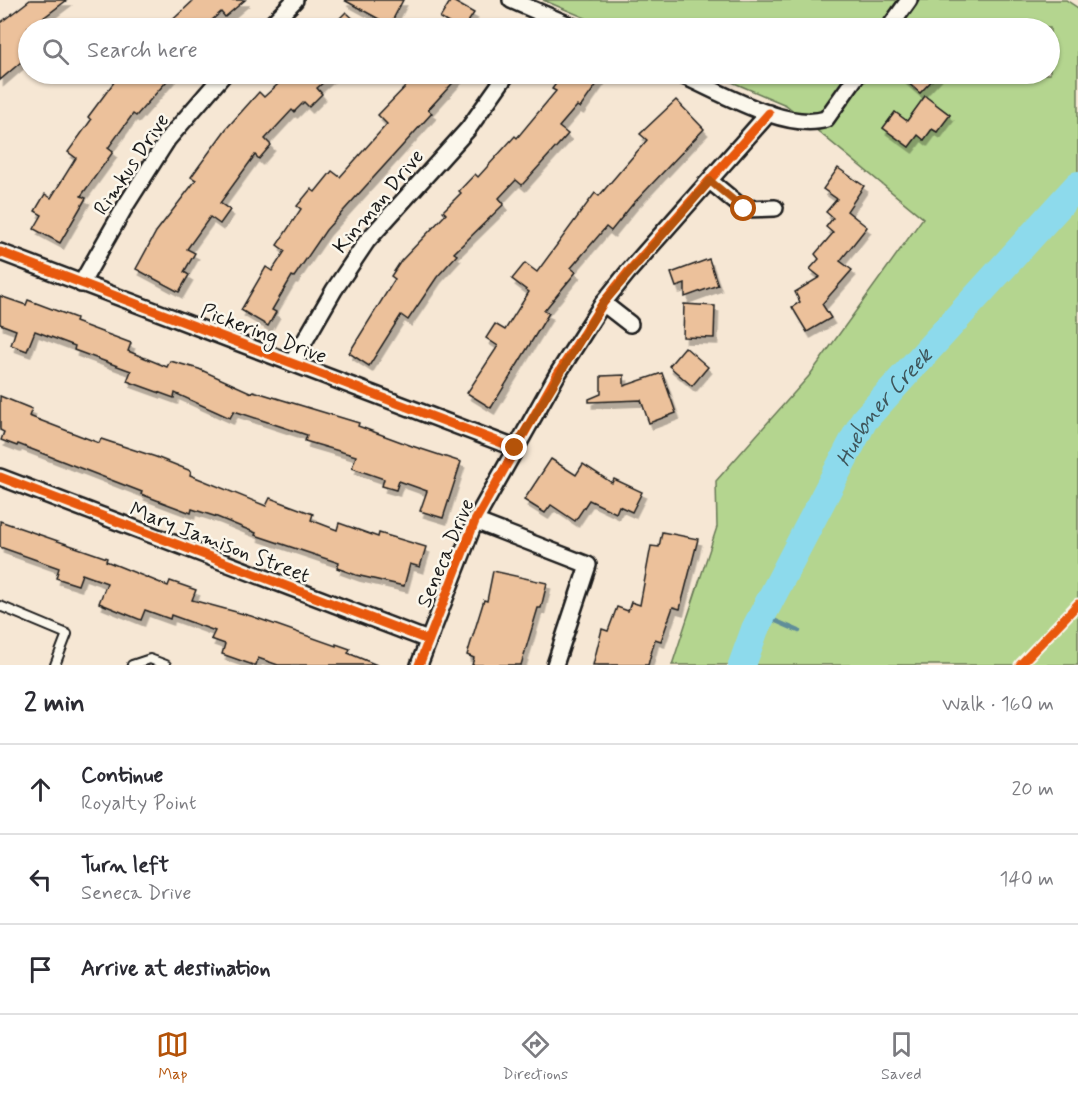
<!DOCTYPE html>
<meta charset="utf-8">
<style>
body{margin:0;font-family:Mynerve,sans-serif;background:#f2f2f3;color:#2b2b33}
.stop{position:absolute;width:18px;height:18px;margin:-14px;border:4px solid #b45309;border-radius:50%;background:#fff}
.stop.end{background:#b45309;border-color:#fff;box-shadow:0 2px 6px #0008}
.list{margin:0;padding:0;list-style:none}
h2{display:flex;justify-content:space-between;align-items:center;height:78px;margin:0;padding:0 24px;font-size:26px}
h2 small{font-size:20px;font-weight:400;color:#7c7c81}
.list li{display:grid;grid-template-columns:39px 1fr auto;gap:18px;align-items:center;box-sizing:border-box;height:90px;padding:0 24px;border-top:2px solid #e1e1e2}
.list b{display:block;font-size:22px;white-space:nowrap}
.list p{margin:0;font-size:20px;white-space:nowrap;color:#7c7c81}
.list em{font-size:20px;font-style:normal;color:#7c7c81}
.icon{flex:none;width:33px;height:33px;fill:none;stroke:currentColor;stroke-width:2;stroke-linecap:round;stroke-linejoin:round}
.map{position:relative;flex:none;width:1078px;height:665px;overflow:hidden}
.search{position:absolute;background:#fff;box-shadow:0 2px 4px #0004;left:18px;right:18px;top:18px;height:66px;display:flex;align-items:center;gap:15px;box-sizing:border-box;padding:0 21px;border-radius:33px;color:#7c7c81;font-size:22px}
.sheet{height:348px;background:#fff}
nav{display:flex;justify-content:space-around;align-items:center;box-sizing:border-box;height:84px;border-top:2px solid #e1e1e2;background:#fff;font-size:16px;color:#7c7c81}
nav a{display:grid;justify-items:center;gap:3px}
nav .on{color:#b45309}
.map>svg:first-child{display:block}
.green{fill:#b4d58f;stroke:#687856;stroke-width:1.5;fill-rule:evenodd}
.lines{fill:none;stroke-linecap:round;stroke-linejoin:round}
.stream{stroke:#608e99;stroke-width:4.5}
.river{stroke:#8ddaec;stroke-width:28}
.building{fill:#ecc19b;stroke:#1c1c1c;stroke-width:1.5;filter:url(#shadow)}
.lane-casing{stroke:#1c1c1c;stroke-width:12}
.street-casing{stroke:#1c1c1c;stroke-width:20}
.lane{stroke:#fbf7ec;stroke-width:8}
.street{stroke:#fbf7ec;stroke-width:15}
.cycleway-casing{stroke:#fbf7ec;stroke-width:13}
.cycleway{stroke:#e8590c;stroke-width:9}
.route{stroke:#b45309;stroke-width:8}
.labels{text-anchor:middle;stroke-width:5;stroke-linejoin:round;paint-order:stroke}
.street-label{font-size:21px;fill:#1c1c1c;stroke:#fbf7ec}
.water-label{font-size:22px;font-style:italic;fill:#3e555a;stroke:#fbf7ec}
</style>
<div class="map">
<svg width="1078" height="665" viewBox="0 0 1078 665">
<defs>
<filter id="shadow"><feDropShadow dx="3.5" dy="6" stdDeviation="0" flood-color="#0004"/></filter>
</defs>
<rect width="100%" height="100%" fill="#f6e7d4"/>
<filter id="ink" filterUnits="userSpaceOnUse"><feTurbulence type="fractalNoise" baseFrequency=".0167" numOctaves="2"/><feDisplacementMap in="SourceGraphic" scale="12" xChannelSelector="R" yChannelSelector="G"/><feConvolveMatrix kernelMatrix="1 2 1 2 8 2 1 2 1" color-interpolation-filters="sRGB"/></filter>
<g filter="url(#ink)">
<!-- green -->
<path class="green" d="M543,0H1066L1078,8V665H672L717,527L716,481L809,376L923,218L786,105L713,74H898L920,93L936,76L934,74H1050V28H609ZM925,96L950,115L937,132L932,129L924,140L918,135L909,147L883,128L895,112L907,121Z"/>
<g class="lines">
<!-- stream -->
<polyline class="stream" points="762,615 799,631"/>
<!-- river -->
<path class="river" id="s1" d="M742,665L755,629L864,420L1078,185"/>
</g>
<!-- building -->
<g class="building">
<polygon points="30,0 67,0 42,19 49,28 28,28 28,56 0,80 0,23"/>
<polygon points="194,0 245,0 225,17 221,12 203,28 164,28"/>
<polygon points="344,0 403,0 390,25"/>
<polygon points="451,0 474,13 464,28 457,28 440,18"/>
<polygon points="346,12 363,28 330,28"/>
<polygon points="120,74 173,74 136,116 133,114 108,148 113,152 81,196 86,198 60,243 34,229 42,215 35,211 45,194 51,198 76,158 68,152 91,120 88,117"/>
<polygon points="289,74 333,74 317,88 322,94 309,107 304,102 294,112 292,110 265,139 271,145 259,159 255,155 220,203 230,210 220,224 210,217 187,249 195,253 184,272 189,275 179,292 136,269 156,232 196,180 191,177 226,129 259,92 264,97"/>
<polygon points="414,74 461,74 428,110 432,113 326,230 294,277 292,276 272,310 276,312 268,326 241,310 266,267 272,271 285,251 277,245 301,209 297,206 311,189 315,192 332,171 340,177 387,124 378,115 408,84 406,82"/>
<polygon points="563,74 604,74 580,108 577,106 559,127 568,134 522,185 516,180 499,198 504,204 454,253 457,255 437,277 408,320 401,315 369,366 349,353 395,279 391,276 401,261 446,214 443,211 461,193 459,191 475,174 478,177 515,136 517,138 556,91 552,89"/>
<polygon points="898,74 938,74 920,93"/>
<polygon points="925,96 950,115 937,132 932,129 924,140 918,135 909,147 883,128 895,112 907,121"/>
<polygon points="676,100 704,129 632,205 611,231 606,227 571,268 576,272 544,311 549,313 491,408 467,393 498,346 486,338 495,324 505,330 529,292 512,279 525,263 537,272 595,193 599,196 647,140 640,134"/>
<polygon points="838,168 864,186 847,211 867,227 840,261 852,270 822,304 831,318 807,332 792,307 800,302 795,292 820,277 810,269 819,259 815,254 833,233 826,227 833,218 826,212 837,199 823,189"/>
<polygon points="709,259 718,285 685,297 685,284 676,287 671,273"/>
<polygon points="0,296 26,305 28,300 76,318 75,322 131,343 128,351 167,367 170,361 199,369 252,393 253,391 359,423 358,426 412,446 461,462 443,518 420,511 427,491 399,481 396,490 382,486 384,479 352,468 356,456 305,441 307,435 234,411 230,418 175,393 174,398 127,381 131,371 74,350 75,346 35,331 27,351 11,345 16,330 0,324"/>
<polygon points="684,304 715,306 714,338 683,337"/>
<polygon points="685,347 708,367 692,386 669,366"/>
<polygon points="662,373 676,413 649,423 641,400 589,402 589,399 601,394 601,376 624,375 624,386"/>
<polygon points="0,396 32,409 29,416 99,443 101,439 156,457 191,471 190,475 266,506 270,498 313,514 311,520 337,530 339,523 378,537 379,533 426,547 420,567 410,564 404,586 356,575 337,568 339,563 255,535 256,533 217,517 192,509 191,513 167,504 141,494 142,492 18,444 17,446 1,440 4,432 0,430"/>
<polygon points="551,459 576,475 583,464 612,483 614,479 642,492 632,512 619,506 616,513 589,500 575,521 551,505 545,513 524,500"/>
<polygon points="0,521 107,558 106,561 168,586 170,581 196,590 192,600 251,616 336,646 336,644 350,649 348,653 377,665 278,665 258,658 256,665 253,665 222,654 225,644 211,639 215,631 171,615 170,619 145,610 141,620 99,603 107,583 82,574 78,585 56,578 59,568 0,547"/>
<polygon points="662,532 698,539 680,609 673,607 661,641 655,639 648,665 593,665 602,629 608,631 617,607 628,611 631,602 640,605 651,546 659,547"/>
<polygon points="493,571 547,583 541,608 538,608 521,665 472,665 474,658 467,655 484,600 487,601"/>
</g>
<g class="lines">
<defs>
<g id="lane">
<polyline points="0,606 67,634 55,665"/>
<polyline points="132,665 150,659 166,665"/>
</g>
<g id="street">
<polyline points="511,0 576,28"/>
<polyline points="268,28 295,0"/>
<polyline points="536,28 545,15"/>
<polyline points="889,28 909,0"/>
<path d="M679,74C717,90 786,132 826,119L858,74"/>
<polyline points="710,181 744,209 775,208"/>
<polyline points="0,252 515,448"/>
<polyline points="81,284 126,205 168,139 224,74"/>
<polyline points="603,303 630,324"/>
<polyline points="292,363 334,290 367,241 468,129 507,74"/>
<polyline points="0,477 428,640"/>
<polyline points="475,521 588,565 555,665"/>
<polyline points="419,665 475,521 557,375 603,303 628,272 769,113"/>
</g>
</defs>
<!-- lane casing -->
<use href="#lane" class="lane-casing"/>
<!-- street casing -->
<use href="#street" class="street-casing"/>
<!-- lane -->
<use href="#lane" class="lane"/>
<!-- street -->
<use href="#street" class="street"/>
<defs>
<g id="cycleway">
<polyline points="0,252 515,448"/>
<polyline points="0,477 428,640"/>
<polyline points="419,665 475,521 557,375 603,303 628,272 769,113"/>
<polyline points="1020,665 1078,604"/>
</g>
</defs>
<!-- cycleway casing -->
<use href="#cycleway" class="cycleway-casing"/>
<!-- cycleway -->
<use href="#cycleway" class="cycleway"/>
</g>
</g>
<g class="lines" filter="url(#ink)">
<!-- route -->
<polyline class="route" points="515,448 603,303 710,181 744,209"/>
</g>
<g class="labels">
<!-- street labels -->
<g class="street-label">
<text transform="translate(131 164) rotate(-56)" y="7">Rimkus Drive</text>
<text transform="translate(378 201) rotate(-50)" y="7">Kinman Drive</text>
<text transform="translate(264 333) rotate(21)" y="7">Pickering Drive</text>
<text transform="translate(220 542) rotate(21)" y="7">Mary Jamison Street</text>
<text transform="translate(445 553) rotate(-67)" y="7">Seneca Drive</text>
</g>
<!-- water labels -->
<g class="water-label">
<text dy="8" stroke="none"><textPath href="#s1" startOffset="296">Huebner Creek</textPath></text>
</g>
</g>
</svg>
<div class="stop" style="left:744px;top:209px"></div>
<div class="stop end" style="left:515px;top:448px"></div>
<div class="search"><svg class="icon" aria-label="search" viewBox="0 0 24 24"><circle cx="10" cy="10" r="6"/><path d="M15 15l6 6"/></svg>Search here</div>
</div>
<section class="sheet">
<h2>2 min<small>Walk · 160 m</small></h2>
<ul class="list">
<li><svg class="icon" aria-label="ahead" viewBox="0 0 24 24"><path d="M12 20V5M6 11l6-6 6 6"/></svg><div><b>Continue</b><p>Royalty Point</p></div><em>20 m</em></li>
<li><svg class="icon" aria-label="left" viewBox="0 0 24 24"><path d="M17 20v-9H6M10 6l-5 5 5 5"/></svg><div><b>Turn left</b><p>Seneca Drive</p></div><em>140 m</em></li>
<li><svg class="icon" aria-label="arrive" viewBox="0 0 24 24"><path d="M6 21V4h12l-3 4 3 4H6"/></svg><div><b>Arrive at destination</b></div></li>
</ul>
</section>
<nav>
<a class="on"><svg class="icon" aria-label="map" viewBox="0 0 24 24"><path d="M3 6l6-2 6 2 6-2v14l-6 2-6-2-6 2zM9 4v14M15 6v14"/></svg>Map</a>
<a><svg class="icon" aria-label="directions" viewBox="0 0 24 24"><path d="M12 3l9 9-9 9-9-9zM9 14v-3h6M13 9l2 2-2 2"/></svg>Directions</a>
<a><svg class="icon" aria-label="saved" viewBox="0 0 24 24"><path d="M7 4h10v16l-5-4-5 4z"/></svg>Saved</a>
</nav>
